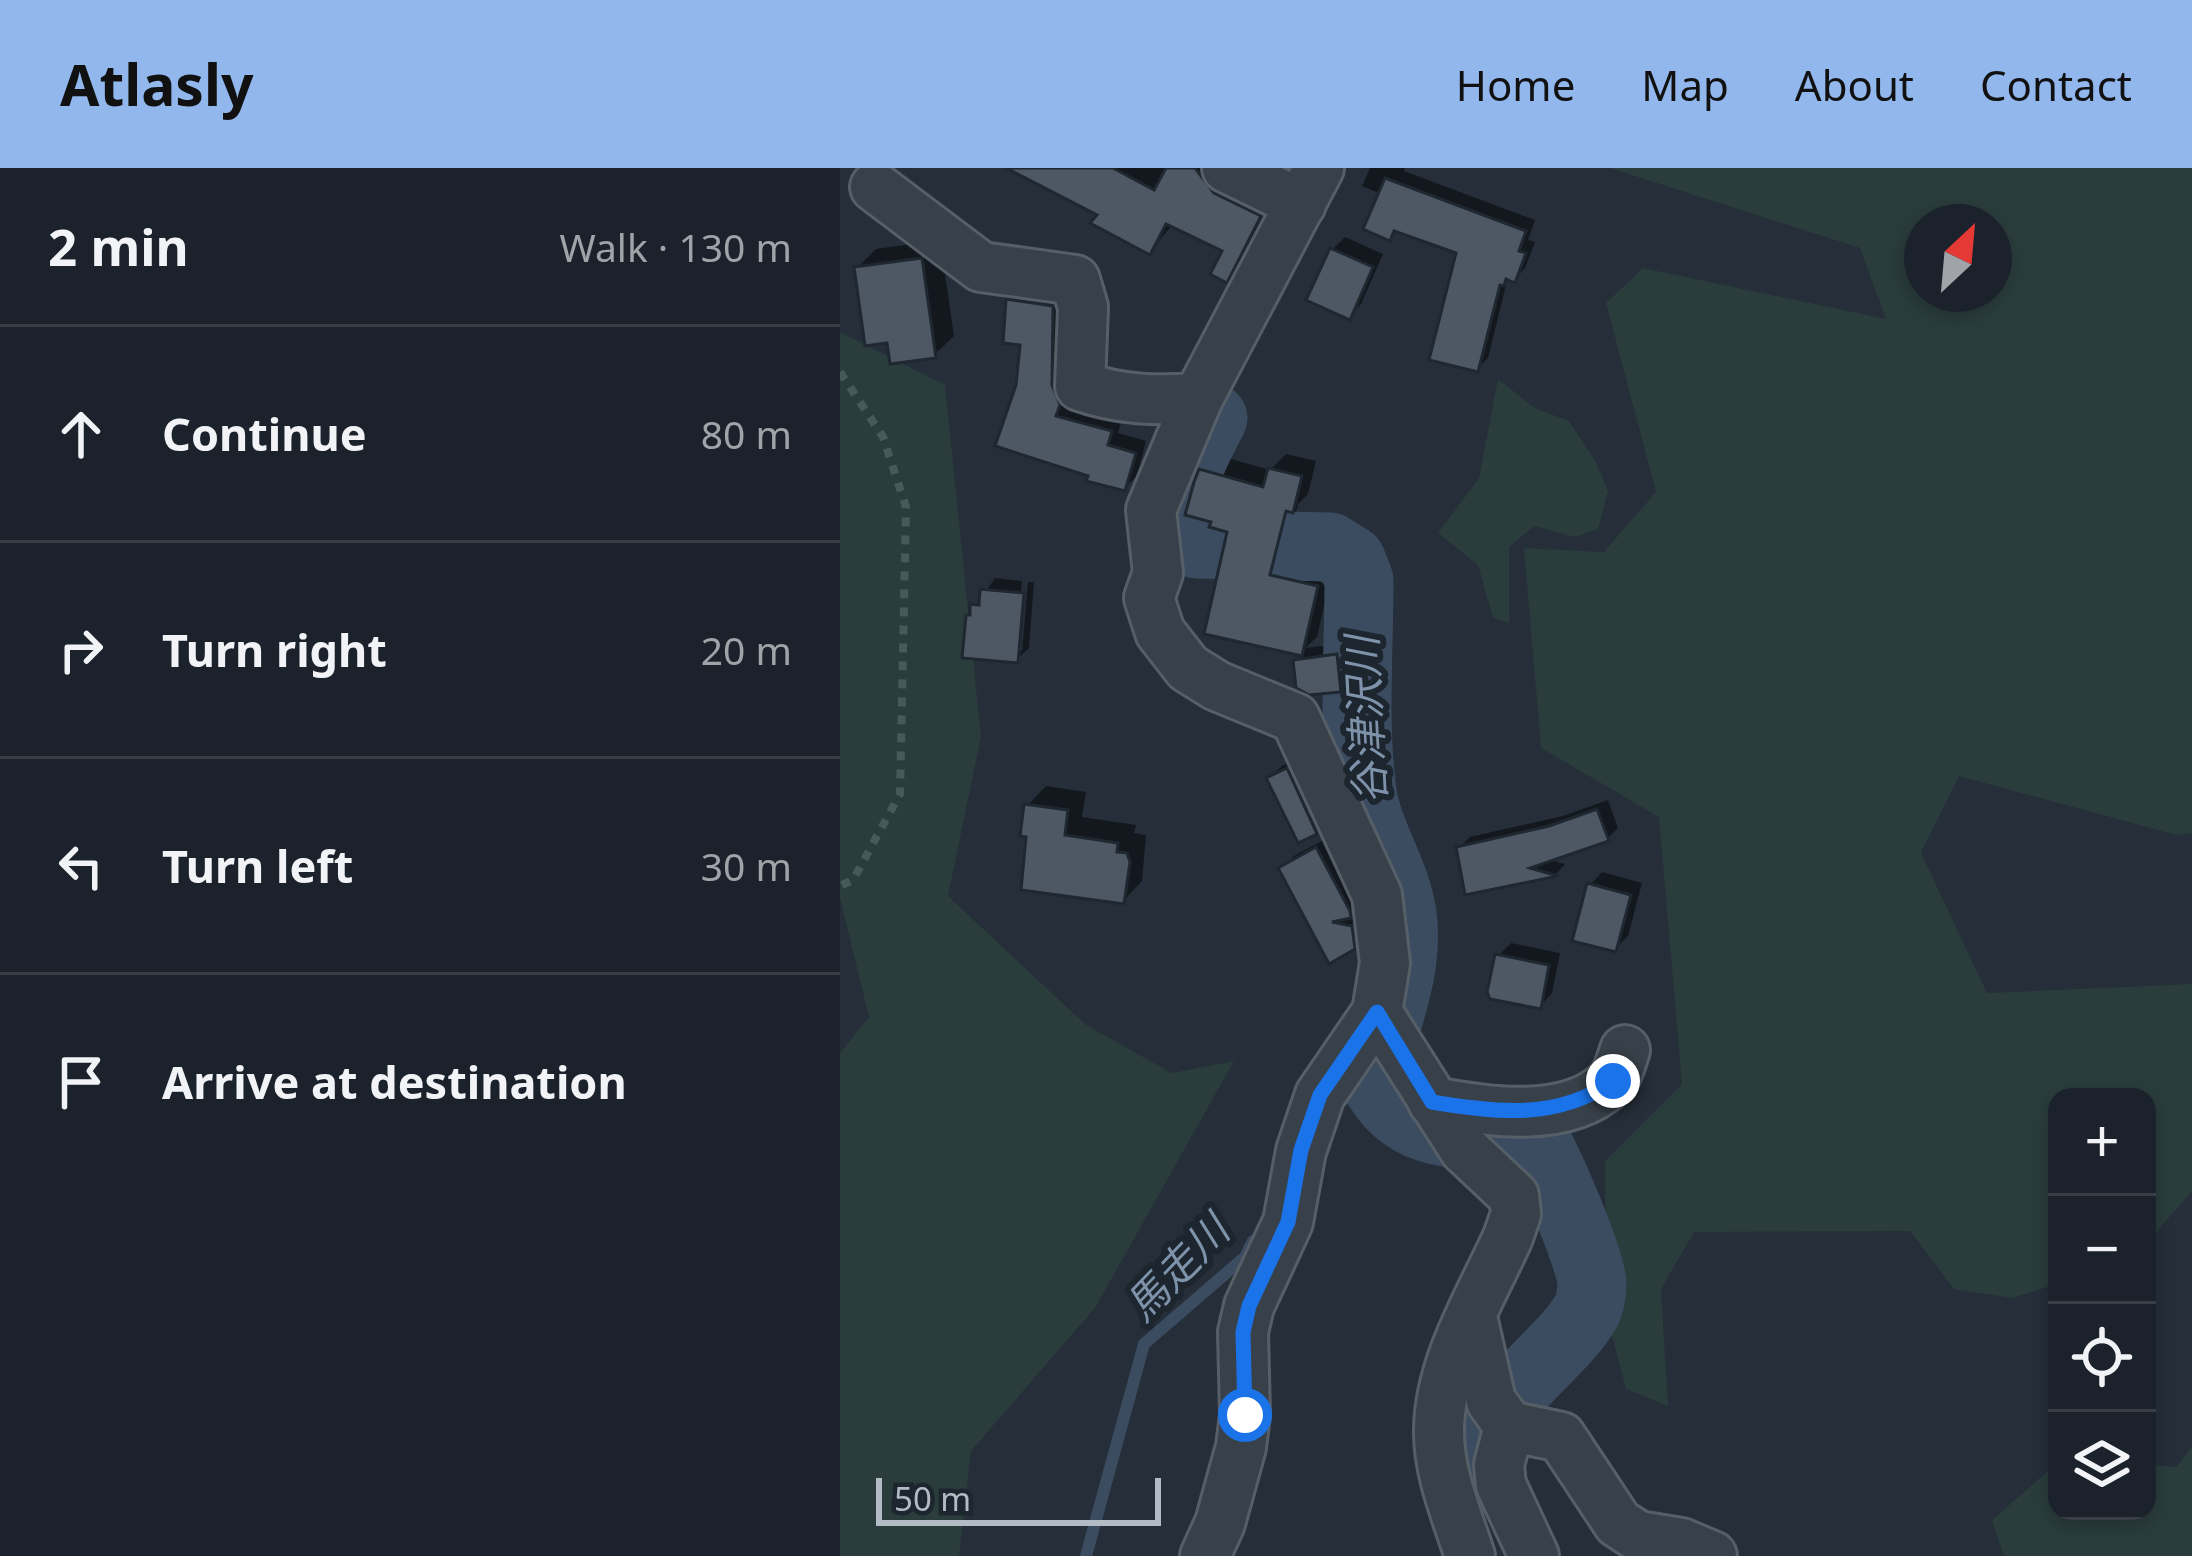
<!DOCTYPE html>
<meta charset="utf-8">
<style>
body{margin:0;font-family:"Noto Sans","Noto Sans JP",sans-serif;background:#252a33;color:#f1f3f6}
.controls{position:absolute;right:36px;bottom:36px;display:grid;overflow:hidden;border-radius:24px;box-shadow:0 6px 18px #0003}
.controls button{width:108px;height:108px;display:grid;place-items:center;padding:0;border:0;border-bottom:3px solid #3a3f47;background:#1c222b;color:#f1f3f6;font:60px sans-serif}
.compass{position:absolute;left:1064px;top:36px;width:108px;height:108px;border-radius:50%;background:#1c222b;box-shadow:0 6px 18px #0003;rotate:26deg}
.scale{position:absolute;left:36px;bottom:30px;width:285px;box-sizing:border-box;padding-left:12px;border:6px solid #b3bbc5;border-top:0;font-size:33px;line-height:42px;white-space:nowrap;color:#b3bbc5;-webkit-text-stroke:9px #1d252e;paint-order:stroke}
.stop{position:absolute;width:36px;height:36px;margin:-27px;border:9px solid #1a73e8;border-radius:50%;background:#fff}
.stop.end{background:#1a73e8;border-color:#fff;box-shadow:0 3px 12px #0008}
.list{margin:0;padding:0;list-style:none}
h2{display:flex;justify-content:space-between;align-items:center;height:156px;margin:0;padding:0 48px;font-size:51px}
h2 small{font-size:39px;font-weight:400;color:#a0a4a9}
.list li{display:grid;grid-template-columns:78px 1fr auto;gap:36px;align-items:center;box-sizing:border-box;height:216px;padding:0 48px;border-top:3px solid #3a3f47}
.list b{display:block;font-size:45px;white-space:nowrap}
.list em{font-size:39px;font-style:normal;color:#a0a4a9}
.icon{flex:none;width:66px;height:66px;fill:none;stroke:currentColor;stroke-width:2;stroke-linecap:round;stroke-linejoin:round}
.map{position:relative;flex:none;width:1352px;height:1388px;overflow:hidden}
header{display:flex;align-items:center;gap:72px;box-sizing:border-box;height:168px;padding:0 60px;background:#91b7ed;color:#111}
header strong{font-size:57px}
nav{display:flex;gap:66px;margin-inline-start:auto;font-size:42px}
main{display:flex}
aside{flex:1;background:#1c222b}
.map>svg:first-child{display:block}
.green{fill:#2a3c3c;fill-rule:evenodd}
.shadow{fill:#0007}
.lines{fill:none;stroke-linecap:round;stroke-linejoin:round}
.stream{stroke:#3c4c60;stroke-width:12}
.river{stroke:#3c4c60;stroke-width:69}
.building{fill:#4d5864;stroke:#1f2730;stroke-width:3}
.minor-casing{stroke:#565e67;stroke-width:54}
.path{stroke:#48595b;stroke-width:8;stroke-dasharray:9 9;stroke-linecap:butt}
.minor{stroke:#384049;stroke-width:48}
.route{stroke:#1a73e8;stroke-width:15}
.labels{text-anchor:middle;stroke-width:12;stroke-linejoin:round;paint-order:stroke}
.water-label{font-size:42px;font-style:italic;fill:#7e92aa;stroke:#1d252e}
</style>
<header>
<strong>Atlasly</strong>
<nav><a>Home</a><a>Map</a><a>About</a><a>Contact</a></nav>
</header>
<main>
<aside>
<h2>2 min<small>Walk · 130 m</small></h2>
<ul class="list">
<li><svg class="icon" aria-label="ahead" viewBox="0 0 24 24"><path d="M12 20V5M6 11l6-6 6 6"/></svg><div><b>Continue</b></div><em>80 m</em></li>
<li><svg class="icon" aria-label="right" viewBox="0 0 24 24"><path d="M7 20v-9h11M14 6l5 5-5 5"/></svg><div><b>Turn right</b></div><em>20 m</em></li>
<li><svg class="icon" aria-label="left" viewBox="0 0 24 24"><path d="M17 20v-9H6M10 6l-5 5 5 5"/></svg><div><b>Turn left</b></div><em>30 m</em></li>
<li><svg class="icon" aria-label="arrive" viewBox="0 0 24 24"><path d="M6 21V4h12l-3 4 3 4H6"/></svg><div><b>Arrive at destination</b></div></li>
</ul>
</aside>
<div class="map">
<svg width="1352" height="1388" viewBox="0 0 1352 1388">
<rect width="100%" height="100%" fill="#252e39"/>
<!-- green -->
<g class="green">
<path d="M770,0H1352V665L1336,667L1119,608L1081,685L1147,825L1352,816V1023L1307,1075V929H1217V1116L1172,1130L1114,1121L1070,1063L854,1064L821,1121L828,1238L786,1221L766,1145L765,993L842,916L819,649L701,580L684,380L764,384L816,324L766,135L803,100L1046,151L1020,80ZM1154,54V126H1082V54Z"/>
<polygon points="0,164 105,217 141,569 108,728 246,857 332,905 394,893 255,1140 131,1283 119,1388 0,1388 0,885 29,849 0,730"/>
<polygon points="658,211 695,240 729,253 756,294 768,323 758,361 735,369 694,358 669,379 669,455 653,450 638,397 598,365 639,310"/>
<polygon points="1352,1278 1352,1388 1164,1388 1152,1352 1217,1295 1217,1343 1307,1343 1307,1297 1337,1299"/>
</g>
<!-- shadow -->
<g class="shadow">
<polygon points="185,0 385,0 438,29 405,92 386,111 386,82 333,56 310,84 261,46"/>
<polygon points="530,0 565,0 564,3 695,52 688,72 695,74 685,100 675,111 668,109 648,190 637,201 620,83 557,61 549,69 541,26 522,18"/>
<polygon points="505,69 543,86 521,136 509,148 493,81"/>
<polygon points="100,72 114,168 94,187 17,100 36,81"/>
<polygon points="181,120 224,126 282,251 278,265 306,273 297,308 284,320 251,306 179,218 183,175 169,133"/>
<polygon points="446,286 476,293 468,326 458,336 444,392 492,403 477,469 465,480 508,475 512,509 499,521 456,493 463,485 367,464 390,361 362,303 377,287 430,302"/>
<polygon points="155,410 182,413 176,483 182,483 188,414 194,414 189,480 177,491 128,449"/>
<polygon points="460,589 488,651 475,663 429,611 442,598"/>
<polygon points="206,618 246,624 242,649 296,657 294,665 306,667 302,713 283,733 189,667 187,638"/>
<polygon points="768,632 778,660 767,671 706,691 725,696 717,705 628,723 619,680 630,669 723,648"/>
<polygon points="489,669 522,735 513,744 524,746 526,766 513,779 442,700 454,688"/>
<polygon points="762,704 802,715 788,768 775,781 750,717"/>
<polygon points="671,775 720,785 712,825 700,838 658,788"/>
</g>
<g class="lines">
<!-- stream -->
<g class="stream">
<polyline points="497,937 532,908"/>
<polyline points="246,1388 304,1176 405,1089 413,1073"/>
</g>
<!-- river -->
<path class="river" d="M373,250C360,276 327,333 342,362C346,368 352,371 357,376L490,379L511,392L519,412C519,482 513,555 522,624C528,666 556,704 562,746C570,802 545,855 532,908C565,977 627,966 693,968C708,991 750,1089 752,1115C752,1122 750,1136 747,1142C719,1193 626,1243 644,1310"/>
</g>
<!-- building -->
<g class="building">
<polygon points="166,0 273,0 314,22 326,0 355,0 374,25 421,48 387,115 370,106 382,83 326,56 310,87 250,55 257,47"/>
<polygon points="545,10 686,63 679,83 686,85 675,115 666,111 664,118 660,117 638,204 589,192 616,85 554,63 550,73 523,61"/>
<polygon points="490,80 533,99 510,152 466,132"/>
<polygon points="82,90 96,190 50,196 47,175 25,178 14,99"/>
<polygon points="166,131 213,138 212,217 220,237 216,248 272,263 268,277 296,285 285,323 246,313 248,308 155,278 176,217 180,177 163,175"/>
<polygon points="428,300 462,308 453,345 446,343 430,407 478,418 462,488 364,466 387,364 369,359 371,354 345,347 354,314 359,301 423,319"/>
<polygon points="140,421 184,425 178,495 122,490 126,447 130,447 130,436 139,437"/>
<polygon points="497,486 501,524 469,527 456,520 453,492"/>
<polygon points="447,600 477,666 458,675 426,610"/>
<polygon points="184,636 228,642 225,667 278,675 277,684 287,685 290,694 284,736 181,722 186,669 180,668"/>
<polygon points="757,641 769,673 690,700 718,708 625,727 616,679 709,658"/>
<polygon points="476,679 510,743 511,750 492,754 512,758 515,781 489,796 438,700"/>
<polygon points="747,715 791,727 776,784 732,773"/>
<polygon points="655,786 709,797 701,841 650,831 647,824"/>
</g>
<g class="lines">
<defs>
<g id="minor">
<polyline points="387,0 461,36"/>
<path d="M479,0L358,230L311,342L318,405L309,430L320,464L348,500L377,518L455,550L537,727L545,795L537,844L624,981L674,1028L676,1046L668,1069C641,1129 600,1194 599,1261C598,1304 617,1348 630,1388"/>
<path d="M35,19L141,99L235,112L243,139L240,218C279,232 317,233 358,230"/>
<path d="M593,934C646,943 725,957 769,916C778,908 781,893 785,882"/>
<polyline points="632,1149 651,1233 669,1258 721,1269 778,1355 798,1368 841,1375 872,1388"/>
<polyline points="669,1258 659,1297 661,1317 694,1388"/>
<polyline points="365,1388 380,1355 401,1279 405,1247 403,1164 409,1138 448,1054 461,983 480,927 537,844"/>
</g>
</defs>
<!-- minor casing -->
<use href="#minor" class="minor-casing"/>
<!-- path -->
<polyline class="path" points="0,204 43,269 66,339 60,626 13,712 0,718"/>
<!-- minor -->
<use href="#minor" class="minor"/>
</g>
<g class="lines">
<!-- route -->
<path class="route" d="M405,1247L403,1164L409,1138L448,1054L461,982L480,927L537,844L592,934C657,945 718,952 773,913"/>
</g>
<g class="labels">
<!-- water labels -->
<g class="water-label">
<text transform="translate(526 552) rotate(-93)" y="15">谷津沢川</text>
<text transform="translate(337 1100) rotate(-46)" y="15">馬走川</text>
</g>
</g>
</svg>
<div class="controls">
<button>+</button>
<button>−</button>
<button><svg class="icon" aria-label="locate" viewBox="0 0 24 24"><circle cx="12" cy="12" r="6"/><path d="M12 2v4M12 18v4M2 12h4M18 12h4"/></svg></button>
<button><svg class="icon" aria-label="layers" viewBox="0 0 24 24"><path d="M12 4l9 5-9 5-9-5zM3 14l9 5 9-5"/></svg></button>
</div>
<svg class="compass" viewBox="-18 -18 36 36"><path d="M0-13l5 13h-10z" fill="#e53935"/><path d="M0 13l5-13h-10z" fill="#a0a4a9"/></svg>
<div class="scale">50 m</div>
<div class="stop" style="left:405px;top:1247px"></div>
<div class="stop end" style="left:773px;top:913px"></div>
</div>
</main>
